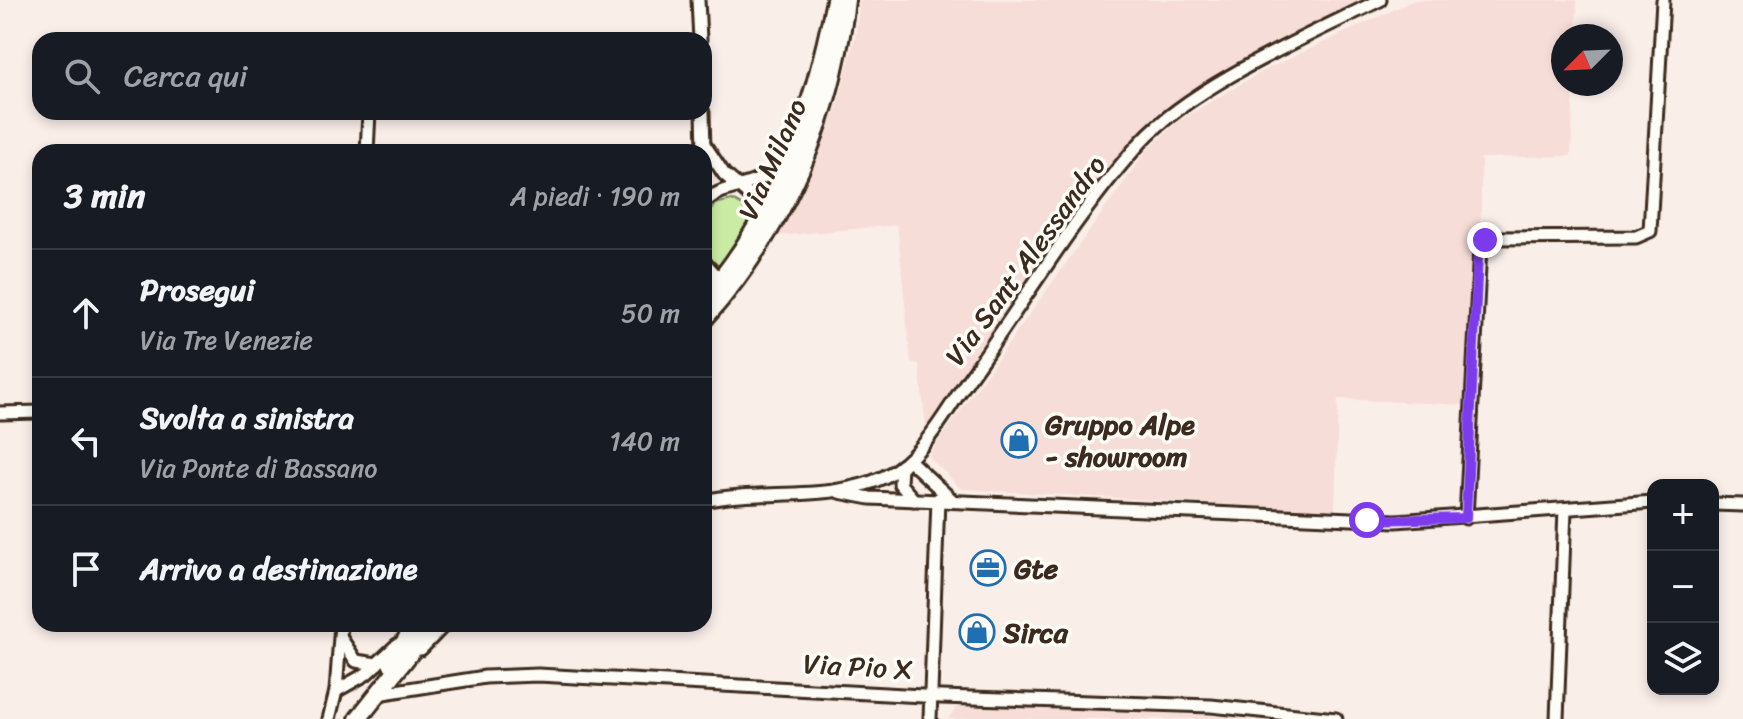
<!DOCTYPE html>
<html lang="it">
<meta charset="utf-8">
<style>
body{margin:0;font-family:Sriracha,sans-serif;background:#242831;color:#f1f3f6}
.controls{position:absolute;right:24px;bottom:24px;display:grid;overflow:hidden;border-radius:16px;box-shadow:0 4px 12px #0003}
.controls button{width:72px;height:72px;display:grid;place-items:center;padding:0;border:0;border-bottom:2px solid #363941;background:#171b24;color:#f1f3f6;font:40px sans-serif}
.compass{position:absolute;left:1551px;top:24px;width:72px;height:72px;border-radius:50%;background:#171b24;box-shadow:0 4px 12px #0003;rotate:246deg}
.stop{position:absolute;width:24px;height:24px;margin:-18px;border:6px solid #7c3aed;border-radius:50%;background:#fff}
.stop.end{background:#7c3aed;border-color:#fff;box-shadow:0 2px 8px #0008}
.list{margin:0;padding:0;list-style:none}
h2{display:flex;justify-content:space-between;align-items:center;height:104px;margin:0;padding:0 32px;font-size:34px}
h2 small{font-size:26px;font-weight:400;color:#9ea1a6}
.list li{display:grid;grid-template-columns:52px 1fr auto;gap:24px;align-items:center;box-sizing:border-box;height:128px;padding:0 32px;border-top:2px solid #363941}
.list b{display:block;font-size:30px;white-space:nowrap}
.list p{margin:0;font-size:26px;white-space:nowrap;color:#9ea1a6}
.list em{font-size:26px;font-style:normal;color:#9ea1a6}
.icon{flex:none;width:44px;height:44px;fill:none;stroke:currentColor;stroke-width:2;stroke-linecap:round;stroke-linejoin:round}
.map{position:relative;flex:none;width:1743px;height:719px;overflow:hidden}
.search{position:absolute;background:#171b24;box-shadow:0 4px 12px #0003;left:32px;top:32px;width:680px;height:88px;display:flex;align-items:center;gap:20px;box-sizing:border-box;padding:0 28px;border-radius:24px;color:#9ea1a6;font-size:30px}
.panel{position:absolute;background:#171b24;box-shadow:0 4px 12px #0003;left:32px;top:144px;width:680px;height:488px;border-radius:24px}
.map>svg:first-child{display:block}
.built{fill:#f7ddd8}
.green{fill:#c9eba3;stroke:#828a60;stroke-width:2}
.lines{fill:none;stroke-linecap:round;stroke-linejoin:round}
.minor-casing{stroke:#3b2a1e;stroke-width:17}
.secondary-casing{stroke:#3b2a1e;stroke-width:22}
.minor{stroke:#fdfcf7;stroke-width:11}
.secondary{stroke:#fdfcf7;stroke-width:16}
.route{stroke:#7c3aed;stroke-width:10}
.labels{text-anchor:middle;stroke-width:7;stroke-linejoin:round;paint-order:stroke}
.street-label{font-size:28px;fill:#3b2a1e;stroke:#fdfcf7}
.poi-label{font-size:28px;font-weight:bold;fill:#3b2a1e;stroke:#fdfcf7;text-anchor:start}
</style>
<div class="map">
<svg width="1743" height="719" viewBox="0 0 1743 719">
<rect width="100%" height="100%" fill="#faeee9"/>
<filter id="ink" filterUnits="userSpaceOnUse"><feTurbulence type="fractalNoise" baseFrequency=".0125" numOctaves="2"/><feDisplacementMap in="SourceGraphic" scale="16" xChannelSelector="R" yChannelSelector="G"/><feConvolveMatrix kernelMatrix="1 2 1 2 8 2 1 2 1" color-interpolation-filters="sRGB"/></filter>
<g filter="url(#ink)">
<!-- built -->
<g class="built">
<polygon points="860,0 1370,0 1166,110 1129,143 926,427 919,364 911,363 897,225 777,236 813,167 838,104 855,37"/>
<polygon points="1414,0 1577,0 1576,36 1563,36 1563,84 1574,84 1571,156 1481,158 1481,233 1474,233 1466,405 1338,399 1335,511 961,489 928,456 1147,150 1178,121 1263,71"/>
<polygon points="958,706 1202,715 1245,719 948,719"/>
</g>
<!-- green -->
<path class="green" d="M732,200L743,206L748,224L723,265L716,268C704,254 704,219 715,204Z"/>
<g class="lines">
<defs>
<g id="minor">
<polyline points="698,0 700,40"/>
<polyline points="703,112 704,151"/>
<polyline points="704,144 724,174 757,202 764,215"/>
<polyline points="367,152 369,112"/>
<path d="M704,202C732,179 757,194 785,157"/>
<polyline points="704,262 722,282"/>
<polyline points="0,413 40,412"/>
<polyline points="909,460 952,500"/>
<polyline points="901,466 900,484 914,500"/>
<polyline points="839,492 870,498 1396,521 1653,502"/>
<path d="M704,501C762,488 829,503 884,477C922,459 946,411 970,377C1025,300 1078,211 1141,142C1193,85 1310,35 1380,0"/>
<polyline points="1713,504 1743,505"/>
<polyline points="1466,518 1480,247 1491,238 1636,237 1650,231 1663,0"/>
<polyline points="342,640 356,661 377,664"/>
<polyline points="421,649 445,624"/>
<polyline points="336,691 366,674 397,645"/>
<polyline points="377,694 485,677 538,675 941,697 1211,706 1336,719"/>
<polyline points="329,719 336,691 341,624"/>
<polyline points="930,719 938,499"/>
<polyline points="1557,719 1565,509"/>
</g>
<g id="secondary">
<path d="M704,299C778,217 814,107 835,0"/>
<path d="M704,319C784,228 832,121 846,0"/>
<polyline points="391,663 416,624"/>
<polyline points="358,719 433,624"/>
</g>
</defs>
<!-- minor casing -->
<use href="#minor" class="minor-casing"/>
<!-- secondary casing -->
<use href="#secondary" class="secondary-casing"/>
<!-- minor -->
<use href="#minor" class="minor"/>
<!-- secondary -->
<use href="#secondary" class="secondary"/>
</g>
</g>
<g class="lines" filter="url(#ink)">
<!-- route -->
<polyline class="route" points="1367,520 1466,518 1478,255 1485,240"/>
</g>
<!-- icons -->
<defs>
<symbol id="shop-ring" viewBox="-11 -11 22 22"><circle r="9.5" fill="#fdfcf7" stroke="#1f6fb2" stroke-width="1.5"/><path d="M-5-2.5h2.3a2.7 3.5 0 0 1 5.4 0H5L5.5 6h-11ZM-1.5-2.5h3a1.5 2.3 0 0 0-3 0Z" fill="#1f6fb2"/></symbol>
<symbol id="office-ring" viewBox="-11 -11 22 22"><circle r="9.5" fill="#fdfcf7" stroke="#1f6fb2" stroke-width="1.5"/><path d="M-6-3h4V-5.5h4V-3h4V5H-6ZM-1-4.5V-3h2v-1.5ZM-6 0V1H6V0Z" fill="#1f6fb2"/></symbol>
</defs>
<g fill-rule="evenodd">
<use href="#shop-ring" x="999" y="420" width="40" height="40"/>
<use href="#office-ring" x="968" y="548" width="40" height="40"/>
<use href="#shop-ring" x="957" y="612" width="40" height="40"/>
</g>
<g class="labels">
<!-- street labels -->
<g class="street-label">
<text transform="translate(772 159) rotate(-66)" y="10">Via Milano</text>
<text transform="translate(1025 260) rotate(-54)" y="10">Via Sant'Alessandro</text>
<text transform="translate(858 666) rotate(3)" y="10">Via Pio X</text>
</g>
<!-- poi labels -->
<g class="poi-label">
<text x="1045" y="434">Gruppo Alpe<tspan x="1045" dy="32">- showroom</tspan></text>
<text x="1014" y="578">Gte</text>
<text x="1003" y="642">Sirca</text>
</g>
</g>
</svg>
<div class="controls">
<button>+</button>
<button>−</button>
<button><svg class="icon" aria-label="layers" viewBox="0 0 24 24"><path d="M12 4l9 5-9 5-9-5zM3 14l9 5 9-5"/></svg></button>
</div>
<svg class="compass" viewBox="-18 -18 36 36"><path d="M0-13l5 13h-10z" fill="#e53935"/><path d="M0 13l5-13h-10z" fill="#9ea1a6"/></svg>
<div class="stop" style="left:1367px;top:520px"></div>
<div class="stop end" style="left:1485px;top:240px"></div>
<div class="search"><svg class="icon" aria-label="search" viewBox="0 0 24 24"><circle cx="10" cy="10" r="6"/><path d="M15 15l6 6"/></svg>Cerca qui</div>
<section class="panel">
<h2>3 min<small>A piedi · 190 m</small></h2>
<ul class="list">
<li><svg class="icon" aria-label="ahead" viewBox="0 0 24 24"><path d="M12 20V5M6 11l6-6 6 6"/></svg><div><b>Prosegui</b><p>Via Tre Venezie</p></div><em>50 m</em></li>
<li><svg class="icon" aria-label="left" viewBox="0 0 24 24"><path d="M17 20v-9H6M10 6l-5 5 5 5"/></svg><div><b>Svolta a sinistra</b><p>Via Ponte di Bassano</p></div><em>140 m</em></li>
<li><svg class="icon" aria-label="arrive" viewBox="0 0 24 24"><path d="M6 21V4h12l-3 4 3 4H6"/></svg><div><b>Arrivo a destinazione</b></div></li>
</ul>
</section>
</div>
